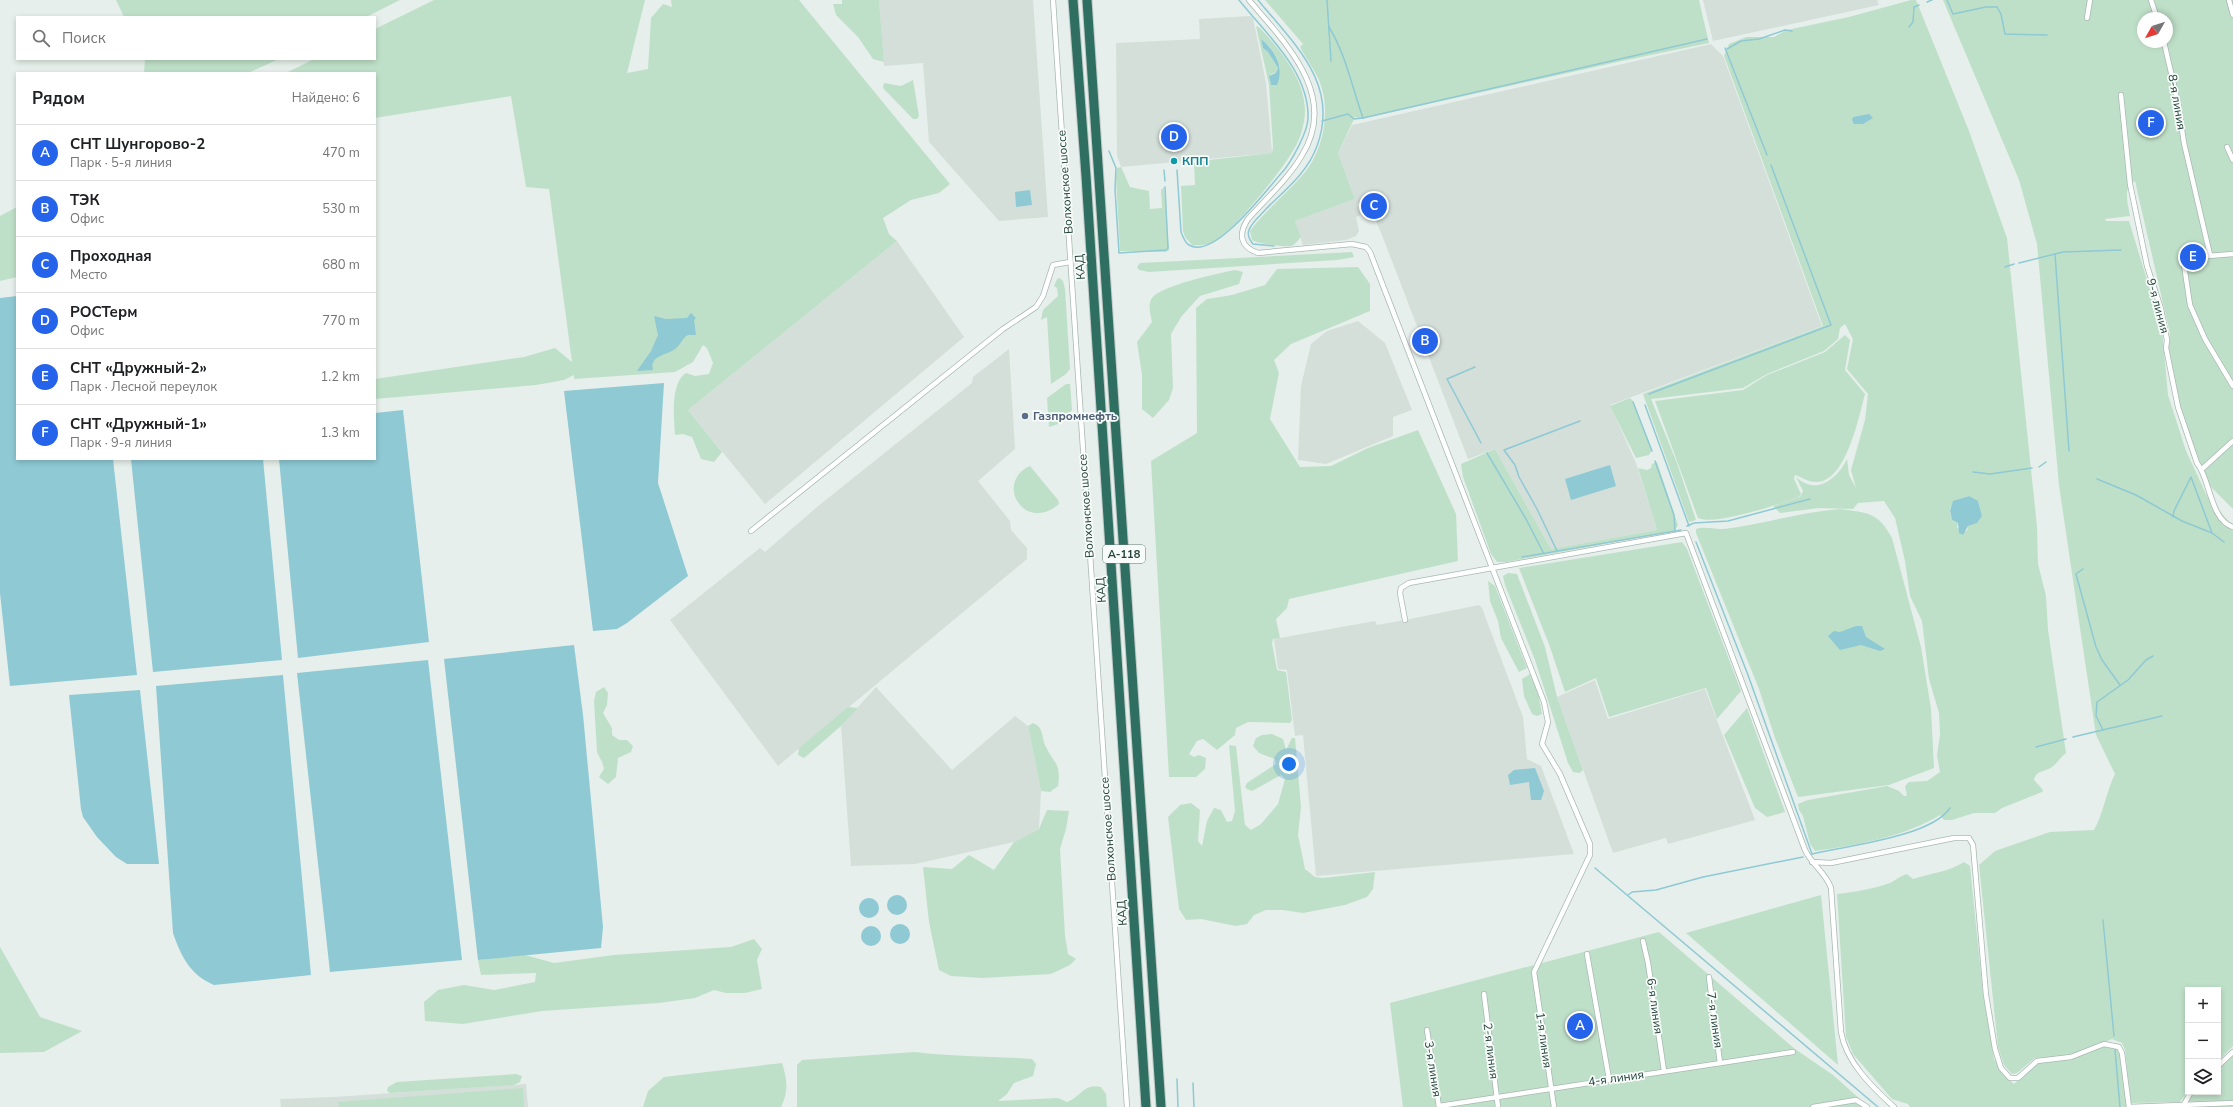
<!DOCTYPE html>
<html lang="ru">
<meta charset="utf-8">
<style>
body{margin:0;font-family:"Nunito Sans",sans-serif;background:#f6f6f6;color:#202124}
.controls{position:absolute;right:12px;bottom:12px;display:grid;overflow:hidden;border-radius:0px;box-shadow:0 2px 6px #0003}
.controls button{width:36px;height:36px;display:grid;place-items:center;padding:0;border:0;border-bottom:1px solid #e0e0e0;background:#fff;color:#202124;font:20px sans-serif}
.compass{position:absolute;left:2137px;top:12px;width:36px;height:36px;border-radius:50%;background:#fff;box-shadow:0 2px 6px #0003;rotate:231deg}
.you{position:absolute;left:1289px;top:764px;width:14px;height:14px;margin:-10px;border:3px solid #fff;border-radius:50%;background:#1a73e8;box-shadow:0 0 0 6px #1a73e833}
.badge{display:grid;place-items:center;width:26px;height:26px;border-radius:50%;background:#2563eb;color:#fff;font-size:13px;font-weight:700}
.pin{position:absolute;translate:-50% -50%;border:2px solid #fff;box-shadow:0 1px 4px #0006}
.list{margin:0;padding:0;list-style:none}
h2{display:flex;justify-content:space-between;align-items:center;height:52px;margin:0;padding:0 16px;font-size:17px}
h2 small{font-size:13px;font-weight:400;color:#757577}
.list li{display:grid;grid-template-columns:26px 1fr auto;gap:12px;align-items:center;box-sizing:border-box;height:56px;padding:0 16px;border-top:1px solid #e0e0e0}
.list b{display:block;font-size:15px;white-space:nowrap}
.list p{margin:0;font-size:13px;white-space:nowrap;color:#757577}
.list em{font-size:13px;font-style:normal;color:#757577}
.icon{flex:none;width:22px;height:22px;fill:none;stroke:currentColor;stroke-width:2;stroke-linecap:round;stroke-linejoin:round}
.map{position:relative;flex:none;width:2233px;height:1107px;overflow:hidden}
.search{position:absolute;background:#fff;box-shadow:0 2px 6px #0003;left:16px;top:16px;width:360px;height:44px;display:flex;align-items:center;gap:10px;box-sizing:border-box;padding:0 14px;border-radius:0px;color:#757577;font-size:15px}
.panel{position:absolute;background:#fff;box-shadow:0 2px 6px #0003;left:16px;top:72px;width:360px;height:388px;border-radius:0px}
.map>svg:first-child{display:block}
.built{fill:#d4dfda}
.green{fill:#bfe0c8;fill-rule:evenodd}
.water{fill:#8ec9d4}
.lines{fill:none;stroke-linecap:round;stroke-linejoin:round}
.stream{stroke:#8ec9d4;stroke-width:1.5}
.street-casing{stroke:#a8b8b2;stroke-width:6}
.highway-casing{stroke:#c2cac8;stroke-width:11}
.street{stroke:#fff;stroke-width:4.5}
.highway{stroke:#2f6f62;stroke-width:9}
.culture-dot{fill:#0f9aa8;stroke:#f7fbf9;stroke-width:1.5}
.service-dot{fill:#5c6f8a;stroke:#f7fbf9;stroke-width:1.5}
.labels{text-anchor:middle;stroke-width:3.5;stroke-linejoin:round;paint-order:stroke}
.shield{fill:#f7fbf9;stroke:#637a73;stroke-width:1}
.shield-label{font-size:11px;font-weight:bold;fill:#24423a}
.street-label{font-size:12px;fill:#24423a;stroke:#f7fbf9}
.culture-label{font-size:12px;font-weight:bold;fill:#0d838f;stroke:#f7fbf9;text-anchor:start}
.service-label{font-size:12px;font-weight:bold;fill:#4e5e75;stroke:#f7fbf9;text-anchor:start}
</style>
<div class="map">
<svg width="2233" height="1107" viewBox="0 0 2233 1107">
<rect width="100%" height="100%" fill="#e6efeb"/>
<!-- built -->
<g class="built">
<polygon points="879,0 1033,0 1048,217 999,221 929,142 923,63 884,66"/>
<polygon points="1703,0 1877,0 1879,5 1713,41"/>
<polygon points="1250,16 1253,18 1266,83 1272,153 1121,167 1117,156 1116,43 1200,39 1199,19"/>
<polygon points="1711,44 1723,56 1822,326 1610,405 1636,463 1657,530 1551,549 1495,449 1468,459 1382,235 1367,201 1357,204 1361,215 1356,217 1359,231 1356,236 1346,240 1303,245 1295,221 1355,199 1338,153 1352,125"/>
<polygon points="897,241 964,337 765,504 688,410"/>
<polygon points="1358,321 1385,343 1412,410 1393,417 1393,436 1326,464 1298,460 1301,386 1311,344 1327,331"/>
<polygon points="1009,349 1015,449 978,481 1010,521 1011,530 1027,548 1027,559 778,766 670,620 760,548 765,552 817,507 972,383 973,377"/>
<polygon points="1479,605 1482,608 1523,717 1527,759 1541,766 1574,854 1316,876 1303,735 1295,736 1287,670 1278,669 1274,639 1375,621 1377,625 1405,620"/>
<polygon points="1595,680 1608,719 1705,689 1755,820 1668,844 1666,838 1613,853 1557,697"/>
<polygon points="876,687 952,770 1015,716 1028,726 1041,791 1039,829 1014,842 915,864 851,866 841,726"/>
<polygon points="526,1084 528,1107 281,1107 280,1099 334,1097"/>
</g>
<!-- green -->
<g class="green">
<polygon points="116,0 400,0 366,17 124,17"/>
<path d="M434,0H645L627,73L648,69L651,18L663,4L672,7L671,0H799L950,184L939,193L911,200L883,218L889,234L897,241L688,410L722,452L714,462L701,459L692,437L683,434L675,435C674,419 670,383 686,373L695,376L709,374L713,363L707,348L703,345L693,362L675,372L574,379V375L564,380L536,385L375,399V379L524,357L555,348L572,362L549,189L526,187L511,96L375,118V73H286L314,59H375V29Z"/>
<polygon points="842,0 879,0 884,62 873,59 858,37 836,15 833,4 842,4"/>
<path d="M1265,0H1699L1709,43L1622,61L1361,119L1355,117L1338,153L1355,199L1295,221L1301,237C1298,240 1295,245 1291,246C1284,247 1258,244 1252,240L1250,231C1266,209 1288,193 1305,172C1325,147 1332,105 1317,76C1312,66 1305,57 1300,47L1303,44Z"/>
<path d="M1911,0H1916L1969,131L2007,238L2037,527L2038,564L2046,596L2048,630L2066,753C2061,757 2057,763 2052,767C2045,772 2036,770 2034,780L2043,790L2042,792L2002,808L1995,813H1974L1952,820H1944L1940,815C1904,837 1857,845 1815,851L1810,844L1803,816L1799,810L1798,804L1808,800L1887,786L1899,791L1904,796H1907L1905,786L1909,782L1927,781L1940,772L1937,755L1940,735L1939,713L1929,679L1922,621L1910,596L1905,561L1895,518L1884,501L1858,503L1853,509L1819,508L1780,513L1773,506L1800,497L1803,491L1796,477C1817,496 1837,479 1847,459L1849,475L1856,488L1851,470L1865,420L1868,394L1847,369L1853,339L1845,324L1840,328L1838,339L1824,351L1767,374L1743,388L1651,399L1677,463L1696,520L1689,522L1643,394L1823,326L1724,56L1729,44L1746,37H1774L1787,30L1849,17ZM1969,496L1979,503C1980,520 1983,518 1968,526L1967,531L1957,528L1958,523L1953,521C1944,507 1956,499 1969,496Z"/>
<path d="M1943,0H2233V509L2208,484L2183,417L2178,411L2167,349L2170,334L2135,181C2122,188 2128,203 2130,216L2105,219L2106,221H2129L2162,329L2168,395L2186,451L2207,496L2233,527V1046L2218,1061V990H2188V1092L2180,1102L2131,1103L2125,1050L2122,1043L2112,1039L2071,1056L2035,1058L2017,1073L2012,1074L2004,1065L1998,1047L1979,865L1995,851L2050,832L2094,830C2104,812 2106,792 2115,774L2096,735L2080,628L2059,485L2037,244L2019,180ZM2143,18H2167V42H2143Z"/>
<path d="M1256,26L1260,28C1280,50 1305,79 1305,111C1305,125 1299,143 1291,154C1278,175 1235,229 1215,241C1209,245 1199,246 1192,245L1185,237L1183,231L1181,186L1195,185L1194,163H1199L1200,161L1272,153L1273,147L1269,85ZM1261,39C1276,50 1285,68 1277,84L1273,85L1270,83L1271,74L1276,73L1278,68L1268,52L1263,48Z"/>
<polygon points="145,59 279,59 248,73 144,73"/>
<polygon points="913,80 919,116 917,119 913,119 883,88 884,83 901,86"/>
<polygon points="1121,167 1130,187 1149,191 1150,209 1162,208 1161,190 1164,187 1169,250 1166,252 1120,251 1116,178 1117,168"/>
<polygon points="17,207 17,277 0,281 0,216"/>
<polygon points="1352,252 1354,257 1337,260 1149,272 1139,270 1137,267 1140,263"/>
<polygon points="1358,267 1370,284 1370,311 1291,344 1274,360 1279,373 1270,419 1300,467 1331,466 1368,448 1418,430 1456,514 1458,561 1289,599 1287,608 1276,619 1280,638 1273,639 1272,643 1277,670 1286,672 1292,720 1290,723 1248,722 1236,728 1235,735 1217,750 1203,739 1197,741 1189,754 1194,757 1199,755 1206,758 1205,769 1196,777 1169,777 1151,461 1197,433 1196,308 1207,299 1232,295 1265,285 1277,269"/>
<path d="M1235,270L1243,272L1239,284L1200,296L1181,317L1171,334L1173,388L1169,400L1153,418L1142,409V375L1137,342L1152,322C1151,315 1147,305 1152,298C1160,286 1219,273 1235,270Z"/>
<polygon points="1060,278 1063,281 1065,289 1070,369 1066,374 1051,384 1047,317 1041,320 1043,310 1058,296 1057,288 1054,286 1057,279"/>
<path d="M1845,335L1850,340L1845,370L1865,394C1859,416 1846,483 1816,482C1807,482 1802,477 1795,475L1794,479L1801,494L1799,497C1779,504 1716,526 1698,518L1655,401L1743,390L1767,375L1825,352Z"/>
<polygon points="1066,384 1070,384 1072,410 1058,424 1049,427 1047,398"/>
<polygon points="1630,398 1633,401 1652,450 1649,455 1636,458 1610,406"/>
<polygon points="1495,449 1551,549 1657,530 1638,468 1647,470 1651,468 1652,464 1657,462 1678,525 1674,531 1659,534 1506,562 1497,562 1491,554 1463,477 1461,464"/>
<path d="M1030,466L1058,500L1059,504C1024,534 994,482 1030,466Z"/>
<path d="M1840,509C1868,513 1878,512 1892,538L1921,647L1931,709L1934,768L1889,785L1798,797L1775,738L1759,689L1696,533V529C1703,526 1716,529 1724,529C1763,524 1801,512 1840,509Z"/>
<polygon points="1682,542 1687,549 1741,691 1717,719 1706,688 1609,717 1596,678 1565,692 1550,647 1519,568"/>
<polygon points="1508,573 1517,574 1545,647 1557,697 1583,770 1580,773 1573,772 1568,763 1535,660 1505,585 1503,576"/>
<polygon points="1488,581 1495,586 1527,668 1519,672 1501,638 1498,621 1490,601"/>
<polygon points="1530,674 1538,693 1542,714 1537,716 1532,714 1524,696 1522,679"/>
<polygon points="604,687 608,693 607,705 603,713 612,728 612,735 619,740 627,740 633,746 631,752 618,758 616,777 608,784 599,777 604,769 602,762 597,752 594,701 596,692"/>
<polygon points="848,707 858,708 841,726 804,758 798,755 799,748"/>
<polygon points="1747,708 1785,812 1767,817 1755,808 1724,735"/>
<path d="M1033,723C1045,728 1041,738 1046,747C1055,765 1061,763 1058,786L1050,792L1041,791L1028,726Z"/>
<polygon points="1272,734 1283,739 1286,750 1292,738 1295,738 1301,807 1298,835 1305,869 1315,877 1323,878 1375,872 1373,889 1367,897 1345,905 1303,913 1283,910 1266,910 1254,915 1247,924 1236,926 1201,919 1186,920 1179,909 1168,817 1180,805 1191,803 1200,810 1198,841 1202,846 1207,821 1214,808 1221,810 1227,822 1232,821 1235,811 1229,745 1236,746 1245,825 1251,830 1261,824 1278,804 1285,779 1281,775 1252,791 1247,789 1245,787 1247,783 1276,764 1275,759 1259,753 1253,746 1256,738 1262,735"/>
<polygon points="1047,810 1069,811 1066,829 1060,849 1065,935 1068,954 1076,959 1070,965 1051,974 982,978 951,976 939,970 929,922 923,867 952,869 969,855 994,870 1014,842 1039,829"/>
<path d="M1964,862L1970,866L1983,994L1994,1059L2004,1075L2014,1084L2037,1062L2071,1059L2104,1045L2118,1048L2121,1053L2127,1107H1910L1908,1104L1892,1099L1853,1054L1846,1037L1837,894C1855,892 1873,889 1890,883C1896,880 1898,877 1907,874L1913,879C1931,873 1949,872 1964,862Z"/>
<polygon points="1821,895 1838,1065 1686,933"/>
<polygon points="1659,932 1795,1049 1833,1075 1869,1107 1403,1107 1390,1003"/>
<polygon points="754,939 762,949 757,960 762,989 745,993 726,993 714,990 695,998 659,1003 542,1011 463,1024 425,1021 424,1002 438,990 464,985 494,990 535,982 536,973 481,975 478,960 525,955 554,963 614,955 731,947"/>
<polygon points="0,947 40,1017 82,1031 44,1052 0,1053"/>
<path d="M915,1052C954,1057 993,1056 1032,1059L1036,1064L1033,1076L1014,1083L1007,1094L998,1101L1058,1098L1067,1102C1081,1097 1084,1083 1101,1087L1106,1094L1107,1107H797V1065L802,1060Z"/>
<polygon points="2233,1052 2233,1107 2129,1107 2183,1105 2191,1092 2218,1092 2218,1066"/>
<path d="M782,1063C787,1079 789,1091 781,1107H643L648,1091L664,1077Z"/>
<polygon points="516,1074 522,1076 520,1082 514,1085 390,1093 387,1091 388,1087 397,1082"/>
<polygon points="523,1088 524,1107 339,1107 338,1102"/>
</g>
<!-- water -->
<g class="water">
<path d="M1261,39C1275,50 1285,67 1277,85H1271L1269,76L1276,73L1278,68L1268,52L1263,48Z"/>
<polygon points="1869,114 1873,118 1863,124 1854,124 1852,120 1853,117"/>
<polygon points="1030,190 1032,205 1016,207 1015,192"/>
<polygon points="17,296 17,459 113,459 137,675 10,686 0,593 0,298"/>
<path d="M691,313L696,318L694,320L696,335H688C682,338 681,345 675,349C668,355 649,355 653,370L637,371L651,351L658,335L654,316L666,319L687,318Z"/>
<polygon points="664,383 658,483 688,576 627,623 617,629 593,631 564,391"/>
<polygon points="403,410 429,642 298,658 279,459 375,459 375,413"/>
<polygon points="131,459 263,459 282,660 153,672"/>
<polygon points="1610,465 1616,486 1571,500 1565,479"/>
<polygon points="1969,496 1978,501 1982,516 1977,523 1968,526 1963,535 1959,533 1958,523 1952,520 1950,511 1953,501"/>
<polygon points="1856,626 1862,626 1866,637 1885,649 1880,651 1861,645 1840,650 1828,636 1834,631 1840,632"/>
<polygon points="574,645 583,715 603,927 601,948 478,960 444,659"/>
<polygon points="428,660 462,960 330,972 297,673"/>
<path d="M283,675L311,975L214,985C190,975 181,956 173,933L156,686Z"/>
<polygon points="140,690 159,864 127,864 116,857 97,837 83,817 81,809 69,695"/>
<polygon points="1535,768 1544,791 1541,800 1531,800 1529,782 1510,785 1508,775 1514,770"/>
<circle cx="897" cy="905" r="10"/>
<circle cx="869" cy="908" r="10"/>
<circle cx="900" cy="934" r="10"/>
<circle cx="871" cy="936" r="10"/>
</g>
<g class="lines">
<!-- stream -->
<g class="stream">
<path d="M1258,0C1294,44 1340,84 1317,146C1308,172 1285,190 1266,209C1261,215 1252,222 1249,230C1247,236 1250,240 1253,244L1274,246"/>
<polyline points="1327,0 1331,61"/>
<polyline points="1947,0 1953,14 1986,7 1997,7 2001,14 2005,34 2047,35"/>
<polyline points="1927,2 1932,0"/>
<path d="M1329,27C1346,55 1352,87 1363,118"/>
<polyline points="1909,27 1913,22 1914,7 1919,5"/>
<polyline points="1725,48 1767,155"/>
<polyline points="1727,49 1741,41 1759,39 1785,30 1792,31"/>
<polyline points="1322,121 1348,114 1354,119 1363,118 1707,39"/>
<polyline points="1109,151 1116,168 1115,189 1119,253 1166,250 1168,248 1165,187"/>
<polyline points="1164,170 1165,181"/>
<path d="M1177,170L1181,232C1183,237 1185,243 1189,245C1215,261 1269,186 1285,169C1293,158 1307,133 1308,119C1310,72 1266,34 1239,0"/>
<polyline points="2055,254 2069,451"/>
<polyline points="2019,263 2063,252 2121,250"/>
<polyline points="2005,267 2014,264"/>
<polyline points="1475,367 1447,379 1481,443"/>
<polyline points="1649,394 1831,325 1771,165"/>
<polyline points="1633,402 1652,451"/>
<polyline points="1645,405 1689,526"/>
<polyline points="1487,453 1526,519 1544,554"/>
<polyline points="1655,461 1674,515 1675,531"/>
<polyline points="2039,467 2046,462"/>
<polyline points="1973,472 1990,474 2032,468"/>
<polyline points="2097,479 2136,495 2182,521 2212,533 2224,542"/>
<polyline points="2173,517 2174,511 2191,477 2212,533"/>
<polyline points="1687,526 1694,523 1728,521 1810,499"/>
<polyline points="1696,542 1748,675 1812,854"/>
<polyline points="1557,551 1537,509 1519,477 1515,465 1504,450 1580,421"/>
<polyline points="1522,557 1681,530"/>
<polyline points="2083,569 2076,574 2096,647 2102,660 2120,685"/>
<polyline points="2103,730 2096,716 2097,702 2128,680 2146,660 2153,656"/>
<polyline points="2073,737 2162,716"/>
<polyline points="2036,747 2066,739"/>
<path d="M1812,854C1845,846 1931,837 1950,808"/>
<polyline points="1595,868 1878,1107"/>
<polyline points="1628,895 1632,892 1656,890 1703,877 1803,857"/>
<polyline points="2103,920 2114,1036"/>
<polyline points="2115,1050 2120,1107"/>
<polyline points="1177,1079 1178,1107"/>
<polyline points="1193,1083 1194,1107"/>
</g>
<defs>
<g id="street">
<polyline points="1053,0 1127,1107"/>
<path d="M1249,0C1286,44 1340,96 1301,157C1287,180 1266,199 1248,219C1238,234 1240,247 1258,253L1352,244L1366,247L1370,252L1544,702L1548,722L1542,744L1560,774L1590,844V855L1534,972L1554,1107"/>
<polyline points="2151,0 2157,18"/>
<polyline points="2229,0 2233,15"/>
<polyline points="2087,18 2090,0"/>
<polyline points="2164,42 2178,103 2184,143 2210,255"/>
<path d="M2121,95L2130,184L2147,266L2161,309L2167,340L2166,348L2178,407L2197,463C2210,478 2210,520 2233,527"/>
<polyline points="2227,147 2233,160"/>
<polyline points="2233,254 2183,258 2190,305 2205,339 2233,386"/>
<polyline points="2202,469 2233,441"/>
<polyline points="751,531 1003,329 1036,307 1043,296 1053,265 1070,262"/>
<path d="M1405,620L1400,593L1401,588L1409,583L1686,533L1805,850C1812,865 1826,873 1831,888L1841,1032C1846,1062 1872,1087 1894,1107"/>
<polyline points="1812,862 1831,863 1954,838 1969,838 1973,845 1986,995 1995,1049 2001,1068 2010,1078 2018,1078 2037,1061 2071,1057 2104,1044 2119,1047 2122,1053 2129,1107 2233,1103"/>
<polyline points="1643,941 1648,963 1664,1071"/>
<polyline points="1587,954 1609,1079"/>
<polyline points="1709,977 1720,1063"/>
<polyline points="1484,994 1498,1107"/>
<polyline points="1427,1030 1439,1107"/>
<polyline points="2218,1066 2233,1052"/>
<polyline points="1439,1106 1793,1052"/>
<polyline points="2183,1106 2191,1092"/>
<polyline points="1813,1107 1856,1100 1867,1107"/>
</g>
<g id="highway">
<polyline points="1073,0 1086,176 1146,1107"/>
<polyline points="1087,0 1161,1107"/>
</g>
</defs>
<!-- street casing -->
<use href="#street" class="street-casing"/>
<!-- highway casing -->
<use href="#highway" class="highway-casing"/>
<!-- street -->
<use href="#street" class="street"/>
<!-- highway -->
<use href="#highway" class="highway"/>
</g>
<!-- markers -->
<circle class="culture-dot" cx="1174" cy="161" r="4"/>
<circle class="service-dot" cx="1025" cy="416" r="4"/>
<g class="labels">
<!-- shield labels -->
<rect class="shield" x="1103" y="545" width="42" height="18" rx="3"/>
<g class="shield-label">
<text x="1124" y="558">А-118</text>
</g>
<!-- street labels -->
<g class="street-label">
<text transform="translate(2177 102) rotate(80)" y="4">8-я линия</text>
<text transform="translate(1065 182) rotate(-94)" y="4">Волхонское шоссе</text>
<text transform="translate(1080 267) rotate(-94)" y="4">КАД</text>
<text transform="translate(2158 306) rotate(75)" y="4">9-я линия</text>
<text transform="translate(1086 506) rotate(-94)" y="4">Волхонское шоссе</text>
<text transform="translate(1101 590) rotate(-94)" y="4">КАД</text>
<text transform="translate(1108 829) rotate(-94)" y="4">Волхонское шоссе</text>
<text transform="translate(1122 913) rotate(-94)" y="4">КАД</text>
<text transform="translate(1655 1006) rotate(82)" y="4">6-я линия</text>
<text transform="translate(1715 1020) rotate(82)" y="4">7-я линия</text>
<text transform="translate(1544 1040) rotate(82)" y="4">1-я линия</text>
<text transform="translate(1491 1051) rotate(83)" y="4">2-я линия</text>
<text transform="translate(1433 1069) rotate(81)" y="4">3-я линия</text>
<text transform="translate(1616 1078) rotate(-8)" y="4">4-я линия</text>
</g>
<!-- culture labels -->
<g class="culture-label">
<text x="1182" y="165">КПП</text>
</g>
<!-- service labels -->
<g class="service-label">
<text x="1033" y="420">Газпромнефть</text>
</g>
</g>
</svg>
<div class="controls">
<button>+</button>
<button>−</button>
<button><svg class="icon" aria-label="layers" viewBox="0 0 24 24"><path d="M12 4l9 5-9 5-9-5zM3 14l9 5 9-5"/></svg></button>
</div>
<svg class="compass" viewBox="-18 -18 36 36"><path d="M0-13l5 13h-10z" fill="#e53935"/><path d="M0 13l5-13h-10z" fill="#757577"/></svg>
<div class="you"></div>
<div class="pin badge" style="left:1580px;top:1026px">A</div>
<div class="pin badge" style="left:1425px;top:341px">B</div>
<div class="pin badge" style="left:1374px;top:206px">C</div>
<div class="pin badge" style="left:1174px;top:137px">D</div>
<div class="pin badge" style="left:2193px;top:257px">E</div>
<div class="pin badge" style="left:2151px;top:123px">F</div>
<div class="search"><svg class="icon" aria-label="search" viewBox="0 0 24 24"><circle cx="10" cy="10" r="6"/><path d="M15 15l6 6"/></svg>Поиск</div>
<section class="panel">
<h2>Рядом<small>Найдено: 6</small></h2>
<ul class="list">
<li><span class="badge">A</span><div><b>СНТ Шунгорово-2</b><p>Парк · 5-я линия</p></div><em>470 m</em></li>
<li><span class="badge">B</span><div><b>ТЭК</b><p>Офис</p></div><em>530 m</em></li>
<li><span class="badge">C</span><div><b>Проходная</b><p>Место</p></div><em>680 m</em></li>
<li><span class="badge">D</span><div><b>РОСТерм</b><p>Офис</p></div><em>770 m</em></li>
<li><span class="badge">E</span><div><b>СНТ «Дружный-2»</b><p>Парк · Лесной переулок</p></div><em>1.2 km</em></li>
<li><span class="badge">F</span><div><b>СНТ «Дружный-1»</b><p>Парк · 9-я линия</p></div><em>1.3 km</em></li>
</ul>
</section>
</div>
